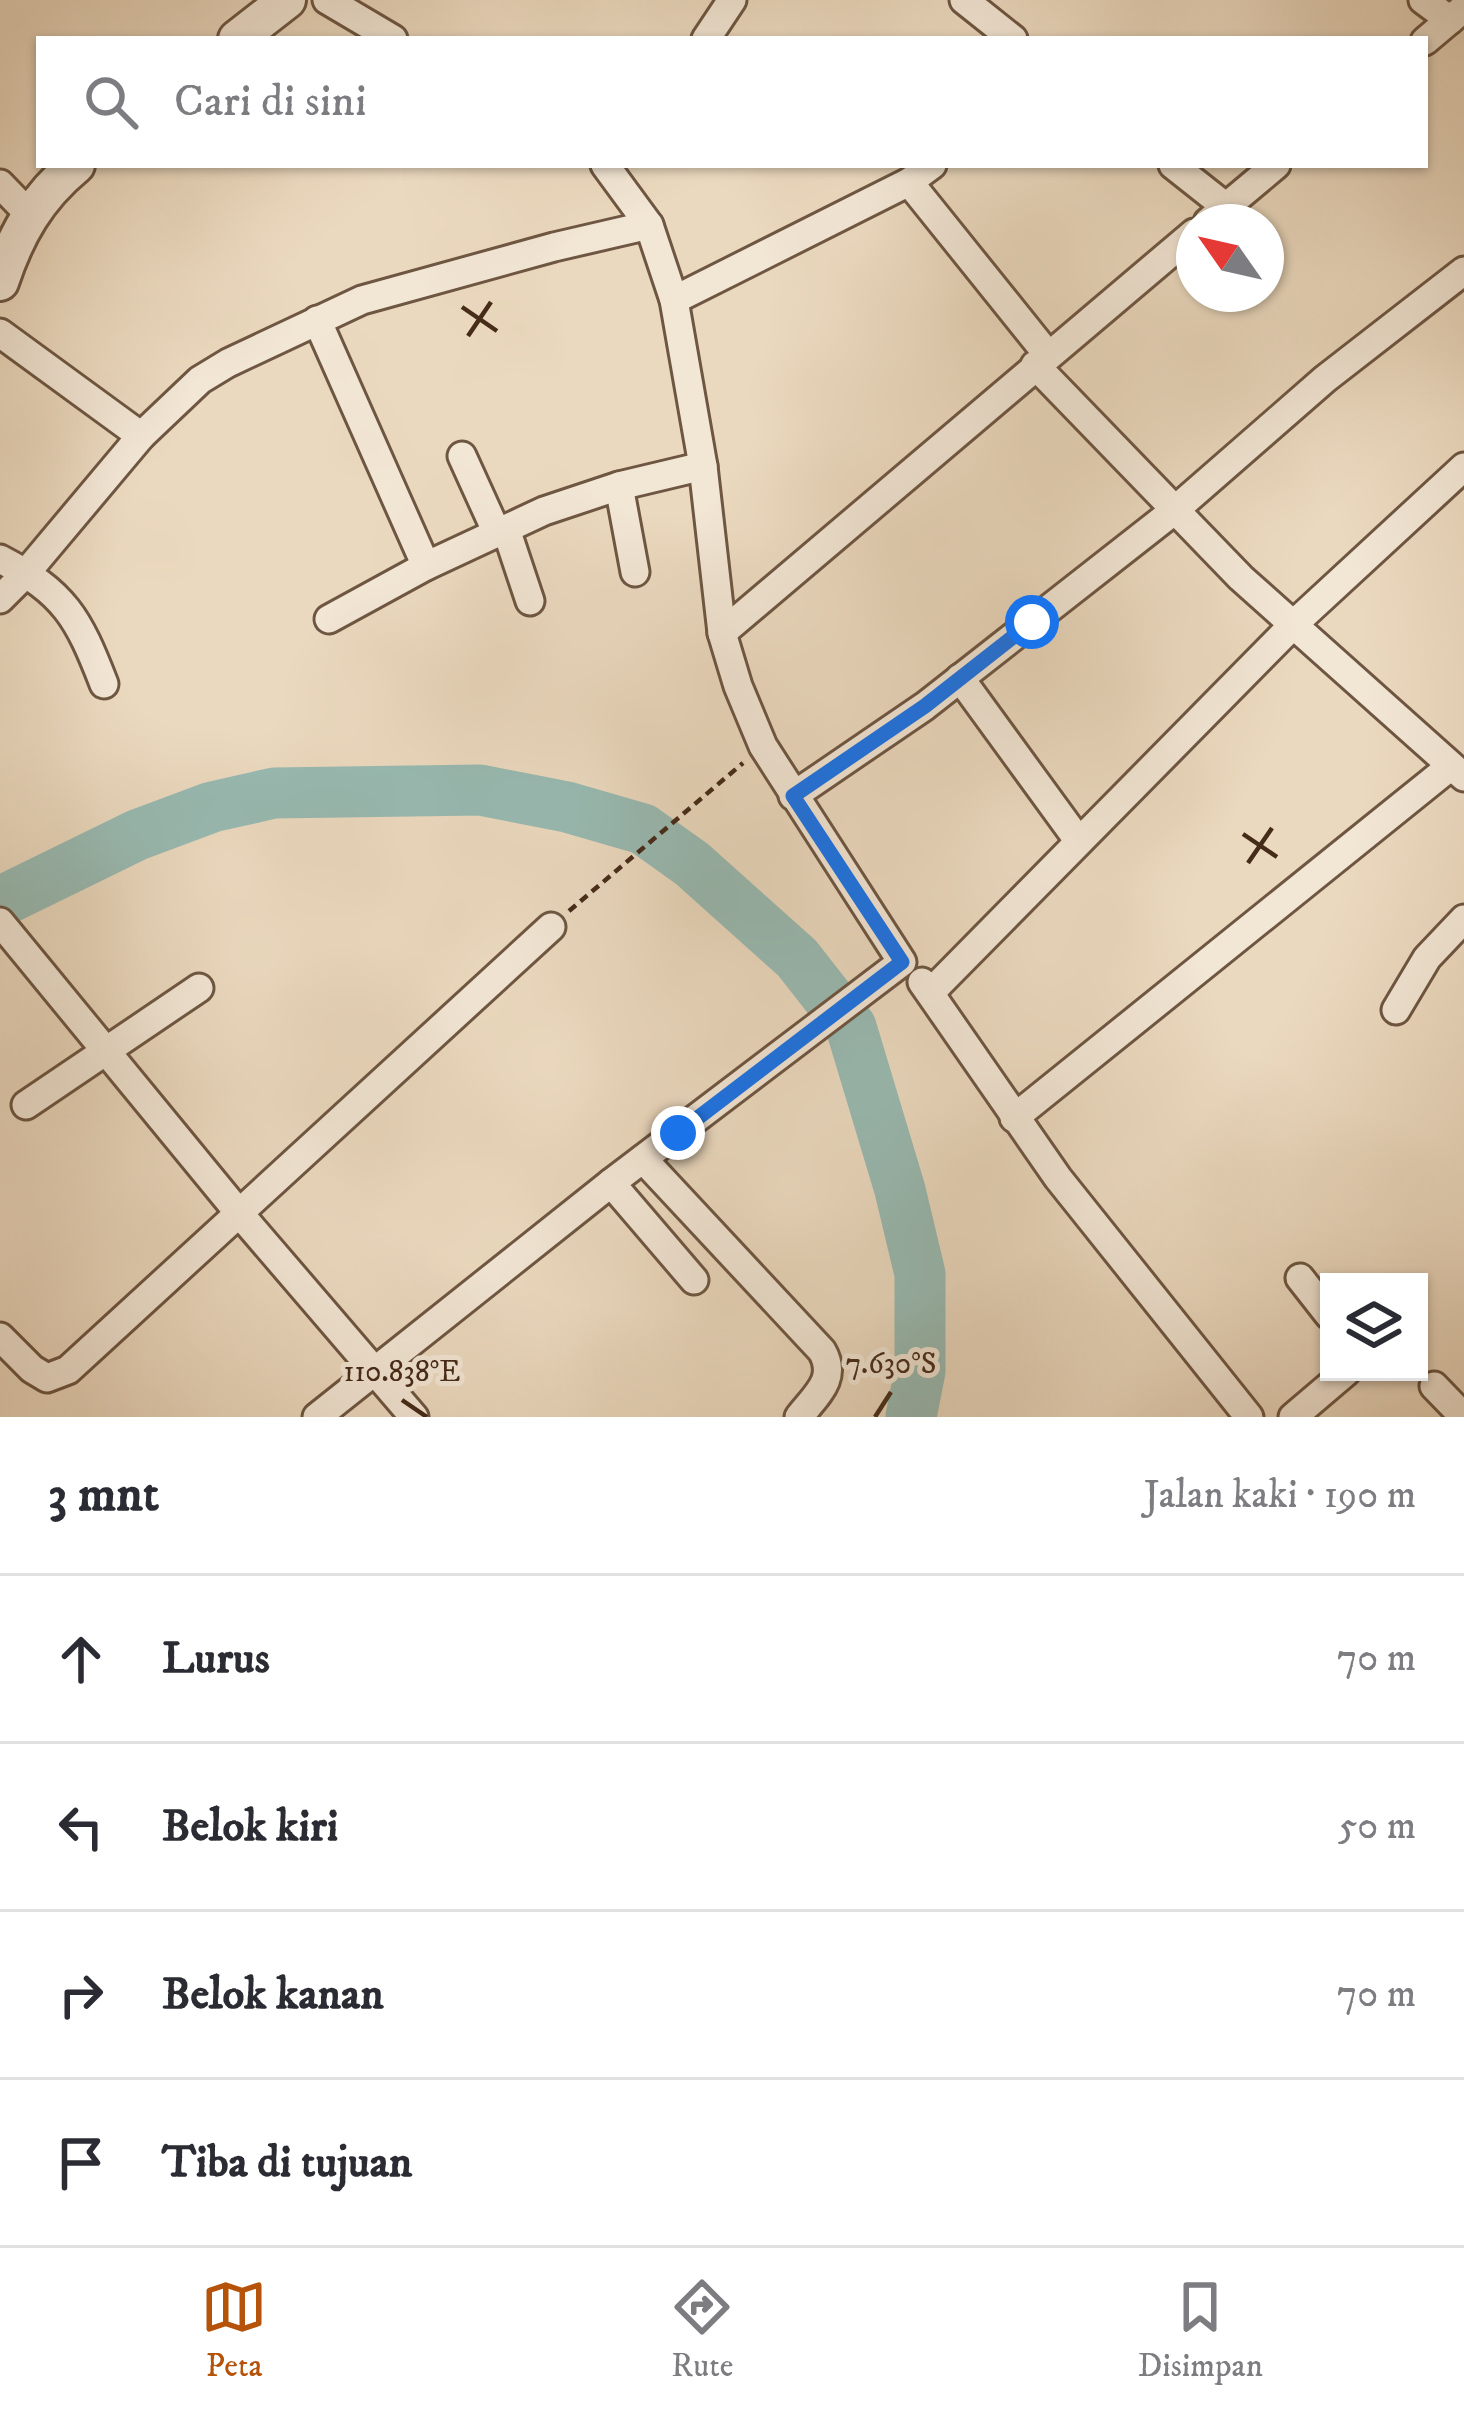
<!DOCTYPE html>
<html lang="id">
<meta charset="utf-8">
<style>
body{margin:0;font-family:"IM FELL DW Pica",serif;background:#f2f2f3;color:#2b2b33}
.controls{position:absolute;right:36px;bottom:36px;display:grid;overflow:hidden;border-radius:0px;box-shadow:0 3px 9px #0004}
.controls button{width:108px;height:108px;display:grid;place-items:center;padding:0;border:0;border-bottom:3px solid #e1e1e2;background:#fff;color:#2b2b33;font:60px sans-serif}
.compass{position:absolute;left:1176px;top:204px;width:108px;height:108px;border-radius:50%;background:#fff;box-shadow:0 3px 9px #0004;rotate:304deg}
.stop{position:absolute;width:36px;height:36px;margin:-27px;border:9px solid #1a73e8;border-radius:50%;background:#fff}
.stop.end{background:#1a73e8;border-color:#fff;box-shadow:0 3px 12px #0008}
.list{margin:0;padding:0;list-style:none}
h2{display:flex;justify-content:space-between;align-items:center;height:156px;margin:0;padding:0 48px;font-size:51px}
h2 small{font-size:39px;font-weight:400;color:#7c7c81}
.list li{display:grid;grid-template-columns:78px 1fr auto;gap:36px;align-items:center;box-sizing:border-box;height:168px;padding:0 48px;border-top:3px solid #e1e1e2}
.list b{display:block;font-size:45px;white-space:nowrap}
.list em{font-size:39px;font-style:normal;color:#7c7c81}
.icon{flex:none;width:66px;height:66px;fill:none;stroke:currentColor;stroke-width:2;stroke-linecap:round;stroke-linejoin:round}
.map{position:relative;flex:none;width:1464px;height:1417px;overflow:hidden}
.search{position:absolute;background:#fff;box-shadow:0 3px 9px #0004;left:36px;right:36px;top:36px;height:132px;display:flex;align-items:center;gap:30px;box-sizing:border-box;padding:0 42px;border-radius:0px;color:#7c7c81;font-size:45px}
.sheet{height:828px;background:#fff}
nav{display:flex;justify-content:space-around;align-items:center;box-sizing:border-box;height:168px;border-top:3px solid #e1e1e2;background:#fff;font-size:33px;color:#7c7c81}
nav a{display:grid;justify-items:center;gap:6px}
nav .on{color:#b45309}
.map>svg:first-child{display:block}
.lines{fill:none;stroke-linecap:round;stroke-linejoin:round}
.river{stroke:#98bab2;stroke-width:51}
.minor-casing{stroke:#6e5642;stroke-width:33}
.tertiary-casing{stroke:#6e5642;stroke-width:42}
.path{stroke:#452b19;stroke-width:4.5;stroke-dasharray:9 6;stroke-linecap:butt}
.minor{stroke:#f2e6d5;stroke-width:27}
.tertiary{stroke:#f2e6d5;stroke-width:36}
.route{stroke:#1a73e8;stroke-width:15}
.ticks{fill:none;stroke:#452b19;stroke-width:4.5}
.ticks-label{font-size:30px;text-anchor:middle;fill:#452b19;stroke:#f2e6d5;stroke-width:10;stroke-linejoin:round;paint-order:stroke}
</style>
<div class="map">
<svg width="1464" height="1417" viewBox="0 0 1464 1417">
<rect width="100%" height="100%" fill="#ebd9bf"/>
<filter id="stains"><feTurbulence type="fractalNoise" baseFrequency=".00167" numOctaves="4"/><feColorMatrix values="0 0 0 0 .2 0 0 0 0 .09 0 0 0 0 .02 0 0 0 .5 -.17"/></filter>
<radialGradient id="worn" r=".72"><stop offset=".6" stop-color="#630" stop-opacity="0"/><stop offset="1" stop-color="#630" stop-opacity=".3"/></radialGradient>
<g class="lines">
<!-- river -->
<polyline class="river" points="0,902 137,835 212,807 274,793 480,790 567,807 643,829 692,864 797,958 851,1027 900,1190 920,1274 920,1371 911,1417"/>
<defs>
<g id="minor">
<polyline points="327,0 393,39"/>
<polyline points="964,0 1013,39"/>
<polyline points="1423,0 1450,20"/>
<polyline points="706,39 732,0"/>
<polyline points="1425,41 1464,8"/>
<polyline points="1173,165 1226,207"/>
<polyline points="909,182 1048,355"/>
<polyline points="0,184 29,214"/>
<polyline points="1208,222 1276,165"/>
<polyline points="674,300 909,182 932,165"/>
<polyline points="317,320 426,566 544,511 619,486 703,466"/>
<polyline points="0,333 141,436"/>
<polyline points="1035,365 1241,578 1464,777"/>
<polyline points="462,456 497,533"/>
<polyline points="619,486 635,572"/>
<polyline points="506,529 530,601"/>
<path d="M0,559C65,593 78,617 104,684"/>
<polyline points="0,599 26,573 141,436 200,380 228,363 362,300 554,247 649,225"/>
<polyline points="329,619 426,566"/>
<polyline points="722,633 1194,233"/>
<polyline points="960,678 1078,840"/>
<polyline points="793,796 925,706 1175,510 1325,379 1464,271"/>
<polyline points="0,922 239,1213 414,1417"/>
<polyline points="922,982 1058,1178 1249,1417"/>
<polyline points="931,992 1295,623 1464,467"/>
<polyline points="1396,1010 1427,958 1464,919"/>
<polyline points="26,1105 199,988"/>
<polyline points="1014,1118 1451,766"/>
<path d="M643,1159L822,1351C838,1379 816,1395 799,1417"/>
<polyline points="611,1183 694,1280"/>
<polyline points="1300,1278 1329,1315"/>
<polyline points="0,1337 32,1369 47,1378 68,1370 551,927"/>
<polyline points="1434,1386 1464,1417"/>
<polyline points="317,1417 611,1183 902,962 763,746 738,686 722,633 703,466 674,300 649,225 605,165"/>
<polyline points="1293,1417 1346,1372"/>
</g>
<g id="tertiary">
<polyline points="237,39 287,0"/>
<path d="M0,282C16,234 37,197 76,165"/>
</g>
</defs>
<!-- minor casing -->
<use href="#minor" class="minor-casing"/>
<!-- tertiary casing -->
<use href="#tertiary" class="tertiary-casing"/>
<!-- path -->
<polyline class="path" points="569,911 743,763"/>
<!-- minor -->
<use href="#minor" class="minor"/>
<!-- tertiary -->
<use href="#tertiary" class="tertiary"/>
</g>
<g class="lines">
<!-- route -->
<polyline class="route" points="678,1133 902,962 793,796 925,706 1032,622"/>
</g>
<!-- ticks -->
<path class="ticks" d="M462,307L497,331M468,336L491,302M1243,834L1277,857M1248,863L1272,828M402,1400L427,1417M875,1417L891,1392"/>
<g class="ticks-label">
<text x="891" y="1373">7.630°S</text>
<text x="402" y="1381">110.838°E</text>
</g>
<rect width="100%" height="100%" filter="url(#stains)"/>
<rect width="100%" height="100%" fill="url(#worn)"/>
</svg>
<div class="controls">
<button><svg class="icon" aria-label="layers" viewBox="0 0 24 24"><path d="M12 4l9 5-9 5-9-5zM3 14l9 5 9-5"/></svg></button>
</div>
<svg class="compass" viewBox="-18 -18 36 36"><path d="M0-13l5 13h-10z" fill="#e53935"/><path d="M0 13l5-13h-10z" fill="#7c7c81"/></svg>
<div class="stop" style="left:1032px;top:622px"></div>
<div class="stop end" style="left:678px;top:1133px"></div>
<div class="search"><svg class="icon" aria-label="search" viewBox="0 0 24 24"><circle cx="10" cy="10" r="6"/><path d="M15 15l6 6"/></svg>Cari di sini</div>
</div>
<section class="sheet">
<h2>3 mnt<small>Jalan kaki · 190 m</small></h2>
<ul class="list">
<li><svg class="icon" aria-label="ahead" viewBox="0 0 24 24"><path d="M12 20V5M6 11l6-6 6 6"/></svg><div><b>Lurus</b></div><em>70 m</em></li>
<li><svg class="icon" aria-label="left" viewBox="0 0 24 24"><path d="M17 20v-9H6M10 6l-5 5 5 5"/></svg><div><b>Belok kiri</b></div><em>50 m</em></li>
<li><svg class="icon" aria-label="right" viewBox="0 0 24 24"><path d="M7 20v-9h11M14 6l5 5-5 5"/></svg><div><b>Belok kanan</b></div><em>70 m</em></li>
<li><svg class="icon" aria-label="arrive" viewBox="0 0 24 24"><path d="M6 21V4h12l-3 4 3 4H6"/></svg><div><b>Tiba di tujuan</b></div></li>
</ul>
</section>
<nav>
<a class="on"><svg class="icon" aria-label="map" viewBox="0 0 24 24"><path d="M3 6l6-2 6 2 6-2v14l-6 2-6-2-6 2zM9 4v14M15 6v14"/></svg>Peta</a>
<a><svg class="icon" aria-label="directions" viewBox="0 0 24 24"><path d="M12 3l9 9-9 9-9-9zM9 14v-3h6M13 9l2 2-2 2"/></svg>Rute</a>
<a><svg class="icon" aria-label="saved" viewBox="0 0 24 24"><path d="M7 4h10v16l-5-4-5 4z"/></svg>Disimpan</a>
</nav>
